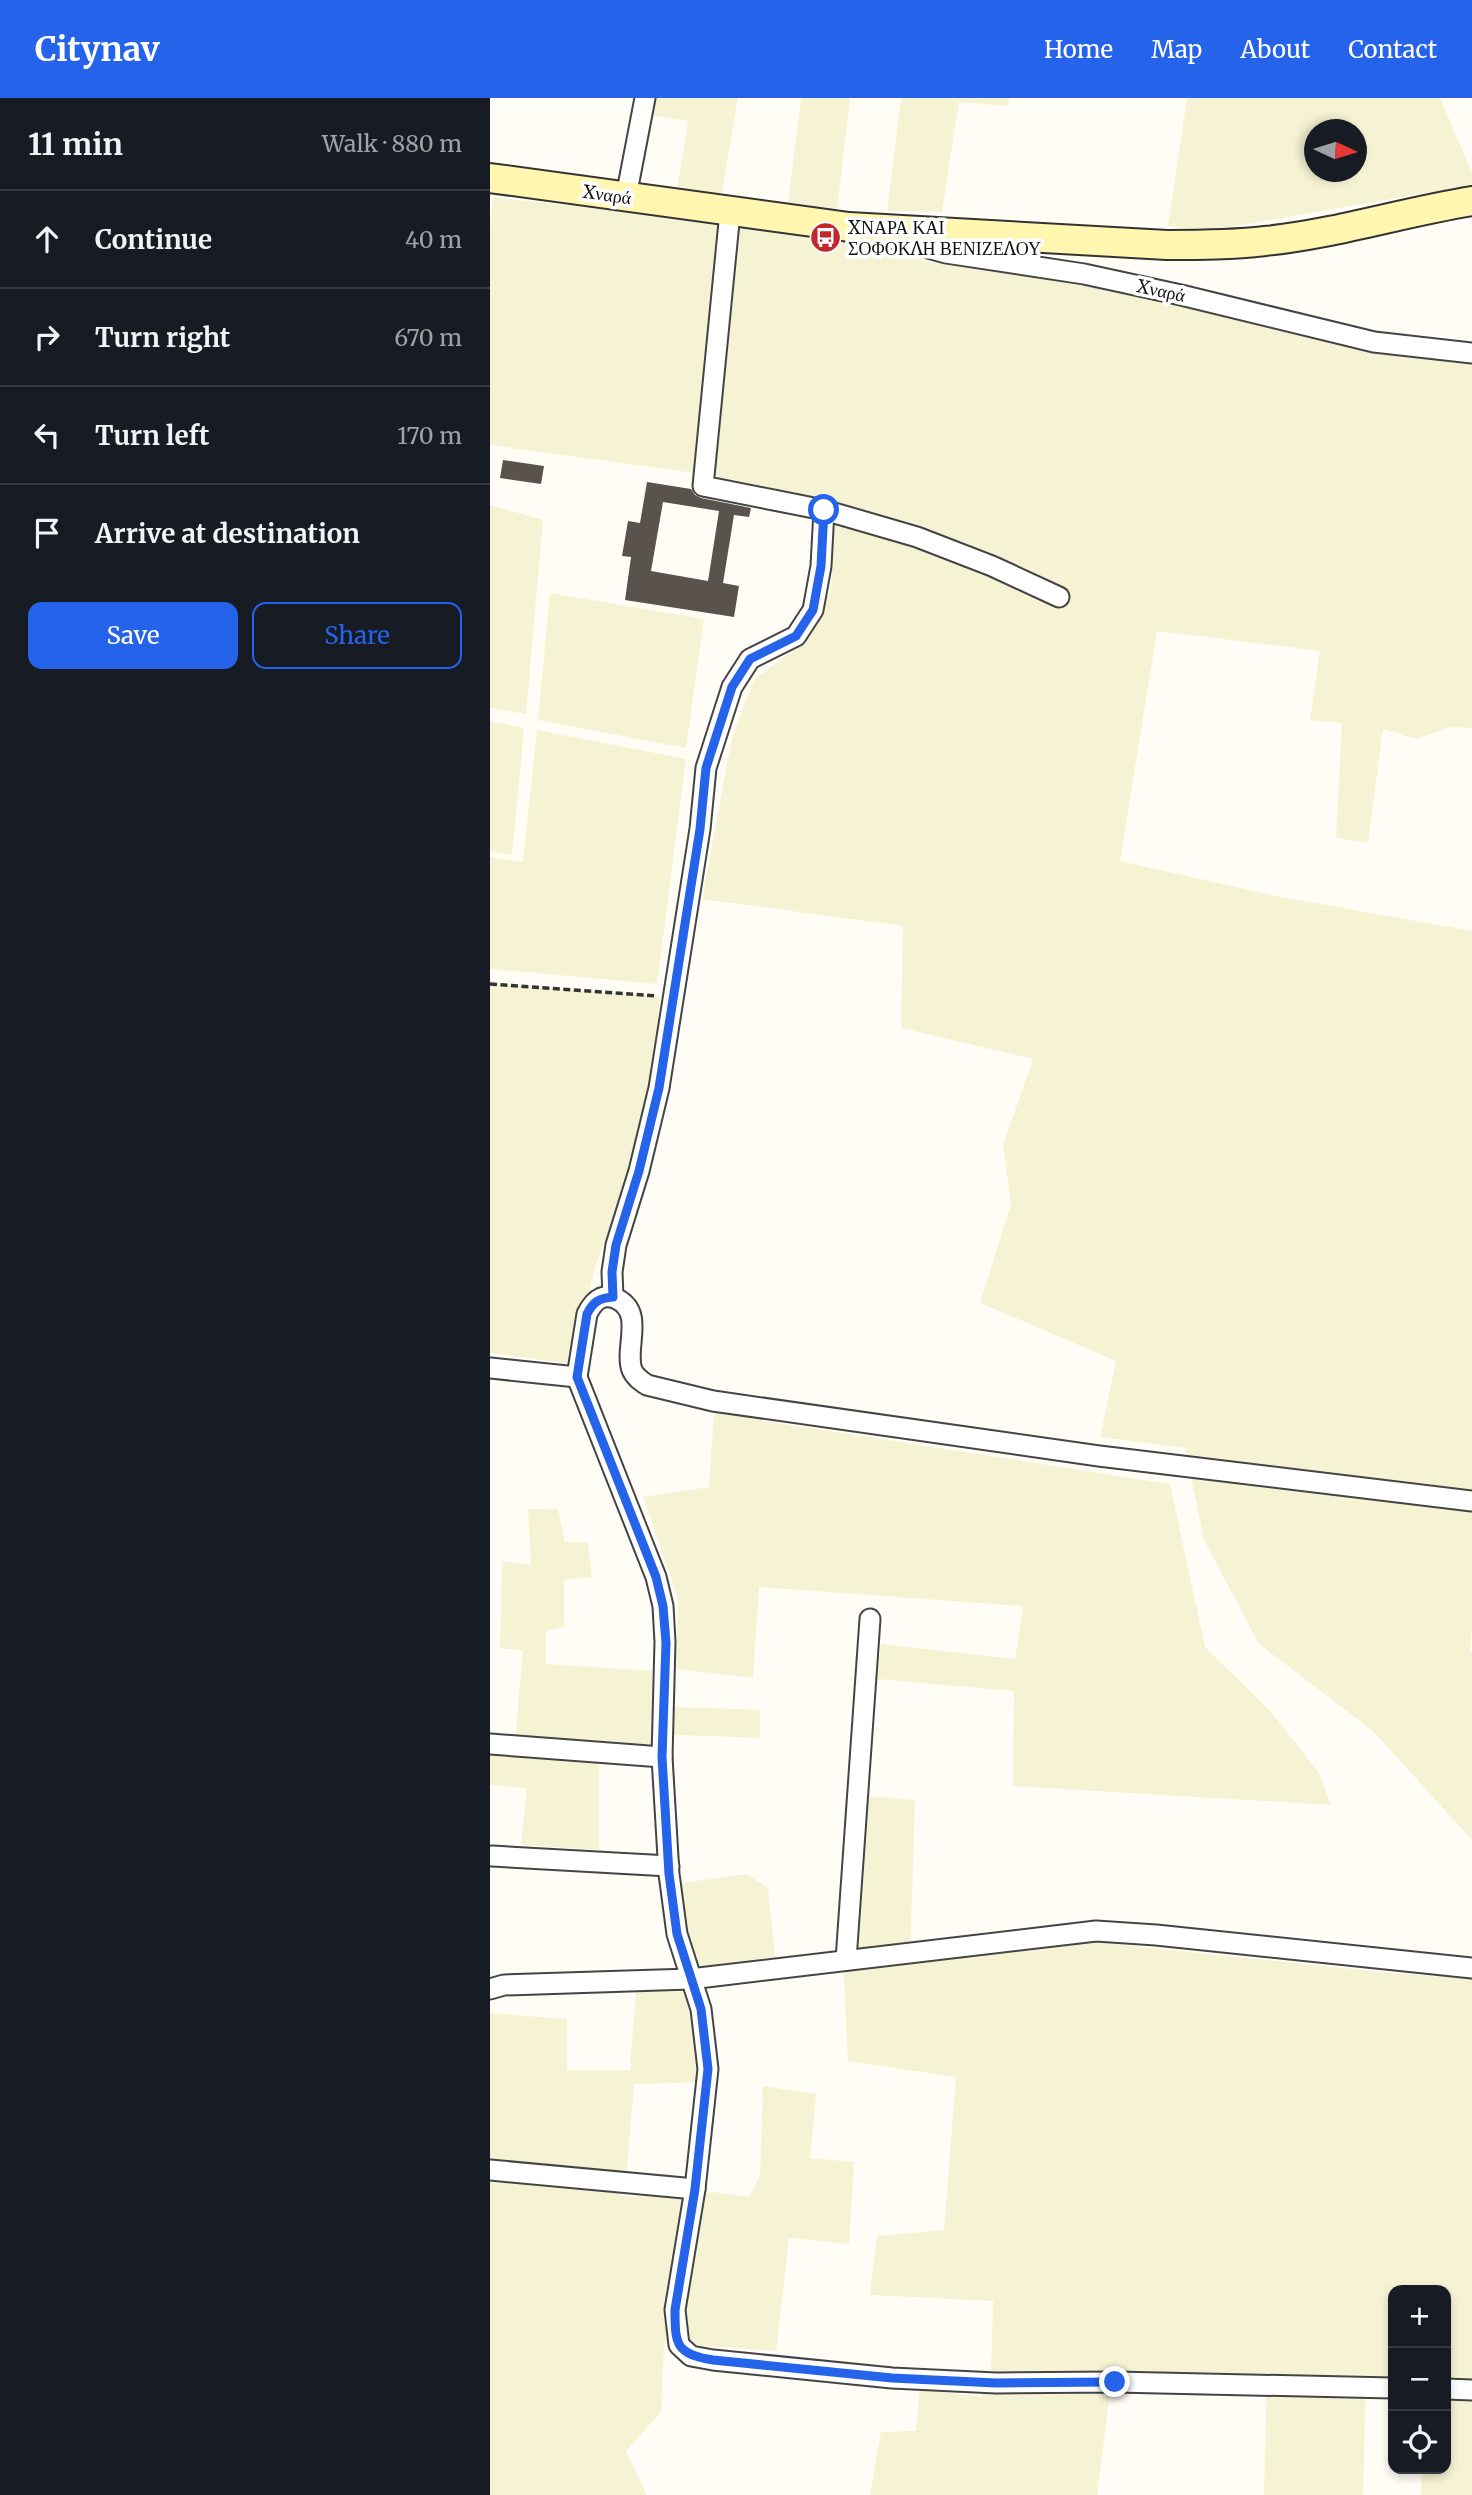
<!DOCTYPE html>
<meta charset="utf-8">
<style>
body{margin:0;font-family:Merriweather,serif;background:#20242c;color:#f1f3f6}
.controls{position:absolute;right:21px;bottom:21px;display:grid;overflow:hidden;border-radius:14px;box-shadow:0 4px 10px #0003}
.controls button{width:63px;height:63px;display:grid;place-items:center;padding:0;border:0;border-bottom:2px solid #363941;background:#171b24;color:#f1f3f6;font:35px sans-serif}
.compass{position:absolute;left:814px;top:21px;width:63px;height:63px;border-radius:50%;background:#171b24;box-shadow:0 4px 10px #0003;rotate:94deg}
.stop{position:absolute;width:21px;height:21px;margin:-16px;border:5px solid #2563eb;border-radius:50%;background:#fff}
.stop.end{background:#2563eb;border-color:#fff;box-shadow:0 2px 7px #0008}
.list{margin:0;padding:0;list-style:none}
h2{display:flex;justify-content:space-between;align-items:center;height:91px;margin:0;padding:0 28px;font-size:30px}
h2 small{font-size:23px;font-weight:400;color:#9ea1a6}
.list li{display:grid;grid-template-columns:46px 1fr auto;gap:21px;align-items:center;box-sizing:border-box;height:98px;padding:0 28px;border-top:2px solid #363941}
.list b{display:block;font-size:26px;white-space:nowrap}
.list em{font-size:23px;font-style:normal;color:#9ea1a6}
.actions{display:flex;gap:14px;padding:21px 28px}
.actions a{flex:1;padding:16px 0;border:2px solid #2563eb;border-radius:14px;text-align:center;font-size:24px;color:#2563eb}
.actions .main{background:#2563eb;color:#fff}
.icon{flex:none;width:38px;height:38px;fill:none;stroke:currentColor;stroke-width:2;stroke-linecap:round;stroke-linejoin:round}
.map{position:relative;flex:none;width:982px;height:2397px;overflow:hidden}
header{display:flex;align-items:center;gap:42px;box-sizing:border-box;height:98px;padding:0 35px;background:#2563eb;color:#fff}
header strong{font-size:33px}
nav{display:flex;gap:38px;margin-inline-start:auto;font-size:24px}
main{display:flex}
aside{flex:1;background:#171b24}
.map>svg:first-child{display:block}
.farmland{fill:#f6f3d4;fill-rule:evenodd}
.building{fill:#5a524d;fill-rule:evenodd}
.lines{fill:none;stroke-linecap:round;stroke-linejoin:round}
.street-casing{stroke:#444;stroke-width:23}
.secondary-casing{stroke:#333;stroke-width:32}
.path{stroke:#333;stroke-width:3.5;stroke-dasharray:7 3.5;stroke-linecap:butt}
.street{stroke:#fff;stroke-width:19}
.secondary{stroke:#fff6b0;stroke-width:28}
.route{stroke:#2563eb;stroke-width:9}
.labels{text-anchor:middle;stroke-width:7;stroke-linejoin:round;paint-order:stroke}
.street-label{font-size:18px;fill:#111;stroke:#fff}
.poi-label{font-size:18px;fill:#111;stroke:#fff;text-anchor:start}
</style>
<header>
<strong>Citynav</strong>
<nav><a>Home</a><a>Map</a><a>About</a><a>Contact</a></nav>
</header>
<main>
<aside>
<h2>11 min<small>Walk · 880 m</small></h2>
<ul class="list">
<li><svg class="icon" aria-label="ahead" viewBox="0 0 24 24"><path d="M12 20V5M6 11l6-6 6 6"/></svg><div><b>Continue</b></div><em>40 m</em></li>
<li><svg class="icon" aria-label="right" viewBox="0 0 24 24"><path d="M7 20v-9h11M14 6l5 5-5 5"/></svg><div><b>Turn right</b></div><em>670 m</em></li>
<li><svg class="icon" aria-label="left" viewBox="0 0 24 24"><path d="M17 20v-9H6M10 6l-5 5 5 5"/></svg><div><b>Turn left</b></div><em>170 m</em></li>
<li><svg class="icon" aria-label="arrive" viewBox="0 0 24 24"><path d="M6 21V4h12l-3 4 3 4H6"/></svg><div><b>Arrive at destination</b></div></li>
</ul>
<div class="actions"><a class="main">Save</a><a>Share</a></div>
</aside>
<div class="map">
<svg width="982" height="2397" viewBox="0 0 982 2397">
<rect width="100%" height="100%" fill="#fffdf5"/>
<!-- farmland -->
<g class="farmland">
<polygon points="164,0 248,0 231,99 187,92 198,23 161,17"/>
<polygon points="311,0 360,0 347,112 298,104"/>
<polygon points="411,0 519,0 518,8 469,4 452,114 397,113"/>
<path d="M697,0H950L982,75V87L717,133L678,128ZM824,32H866V74H824Z"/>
<polygon points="3,99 252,127 348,143 441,164 545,178 718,213 875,252 982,264 982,630 960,629 927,641 893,631 878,745 846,740 852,625 820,622 830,553 667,533 630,763 791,799 982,833 982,1531 980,1553 982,1554 982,1742 883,1633 769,1546 714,1442 695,1350 610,1339 626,1263 490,1205 521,1106 513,1047 543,961 411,930 413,828 212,801 242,640 264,581 310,548 341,492 343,405 226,378 0,347 0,129"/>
<polygon points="0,407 53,422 36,616 0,610"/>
<polygon points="60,495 214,521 196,650 48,622"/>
<polygon points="0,623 34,630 22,757 0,753"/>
<polygon points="47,632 196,661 167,886 0,871 0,759 33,764"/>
<polygon points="0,886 170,898 161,995 139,1081 106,1166 81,1266 0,1255"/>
<polygon points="224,1315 680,1386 715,1549 782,1615 829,1675 841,1707 523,1688 524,1593 387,1581 391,1546 525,1561 533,1508 269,1489 263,1580 186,1571 188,1500 153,1399 219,1389"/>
<polygon points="38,1411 68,1411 75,1444 98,1445 102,1479 74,1482 74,1529 56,1533 56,1566 162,1573 163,1608 270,1612 270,1640 163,1636 163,1647 109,1648 109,1752 31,1747 37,1690 0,1687 0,1656 23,1655 25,1642 33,1553 10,1550 12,1463 41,1467"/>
<polygon points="375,1698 425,1702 420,1863 594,1843 892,1874 982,1881 982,2397 931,2397 932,2371 956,2371 956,2192 903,2192 903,2279 876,2280 873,2397 774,2397 777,2279 622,2278 607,2397 380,2397 391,2334 426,2333 430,2291 491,2299 501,2277 503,2203 380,2197 387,2138 454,2132 466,1979 358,1963 353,1862"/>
<polygon points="257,1776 278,1790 285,1859 203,1869 191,1785"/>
<polygon points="192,1891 204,1917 209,1984 144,1986 137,2072 131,2098 193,2099 224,2094 259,2099 270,2077 273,1988 326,1996 320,2060 364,2064 359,2146 299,2140 286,2253 174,2245 171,2314 136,2353 157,2397 0,2397 0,1915 77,1921 77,1972 140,1972 146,1893"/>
</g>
<!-- building -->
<g class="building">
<polygon points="13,362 54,368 51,386 10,380"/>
<path d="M157,384L201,391L205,397L211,400L261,410L259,419L244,417L233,485L249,488L244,519L135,502L141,459L132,458L138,423L150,425ZM173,404L229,413L218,483L161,473Z"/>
</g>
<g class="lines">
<defs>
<g id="street">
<polyline points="136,99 155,0"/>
<polyline points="401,140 456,155 594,176 691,197 884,244 982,255"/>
<polyline points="334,412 427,439 502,468 569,499"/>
<polyline points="123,1199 122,1174 126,1147 149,1073 169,990 210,731 216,670 242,589 260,561 306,538 323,512 331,468 334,412 213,388 240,114"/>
<path d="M0,1270L87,1279L97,1216C100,1210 104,1203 111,1200C116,1198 122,1199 127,1201C155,1215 134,1250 142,1272C145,1279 151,1283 157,1287L223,1303L609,1358L982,1403"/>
<polyline points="87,1279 166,1479 173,1508 175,1544 172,1659 179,1776 187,1836 211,1911 218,1971 205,2091 185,2212 189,2247 201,2258 223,2262 402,2280 506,2285 625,2284 903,2290"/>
<polyline points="0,1646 172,1659"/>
<polyline points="2,1758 179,1768"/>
<polyline points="356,1862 380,1521"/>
<polyline points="0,1891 14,1887 200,1881 606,1833 666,1837 982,1870"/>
<polyline points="0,2072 205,2091"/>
<polyline points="956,2291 982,2292"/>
</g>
<path id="secondary" d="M0,80L359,129L677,147C710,147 742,147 775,143C845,136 913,114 982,103"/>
</defs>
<!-- street casing -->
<use href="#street" class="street-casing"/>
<!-- secondary casing -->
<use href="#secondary" class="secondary-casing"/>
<!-- path -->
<polyline class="path" points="0,886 167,898"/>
<!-- street -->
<use href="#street" class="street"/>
<!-- secondary -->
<use href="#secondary" class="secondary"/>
</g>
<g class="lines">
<!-- route -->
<path class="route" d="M334,412L331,468L323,512L306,538L260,561L242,589L216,670L210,731L169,990L149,1073L126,1147L122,1174L123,1199C109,1200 103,1204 97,1216L87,1279L166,1479L173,1508L176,1545L172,1659L179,1776L187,1836L211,1911L218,1971L205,2091L185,2212C185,2247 186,2256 223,2262L402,2280L506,2285L625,2284"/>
</g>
<!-- icons -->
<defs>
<symbol id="bus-disc" viewBox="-11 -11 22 22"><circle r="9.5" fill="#c4262e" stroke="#fff"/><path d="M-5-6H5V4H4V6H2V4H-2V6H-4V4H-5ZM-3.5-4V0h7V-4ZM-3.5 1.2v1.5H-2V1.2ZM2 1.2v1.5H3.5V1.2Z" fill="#fff"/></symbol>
</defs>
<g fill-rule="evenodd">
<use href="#bus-disc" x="318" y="122" width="35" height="35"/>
</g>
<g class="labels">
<!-- street labels -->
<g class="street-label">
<text transform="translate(117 97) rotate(8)" y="6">Χναρά</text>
<text transform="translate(671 193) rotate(12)" y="6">Χναρά</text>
</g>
<!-- poi labels -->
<g class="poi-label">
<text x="358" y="136">ΧΝΑΡΑ ΚΑΙ<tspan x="358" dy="21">ΣΟΦΟΚΛΗ ΒΕΝΙΖΕΛΟΥ</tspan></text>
</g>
</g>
</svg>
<div class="controls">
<button>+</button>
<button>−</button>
<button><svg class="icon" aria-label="locate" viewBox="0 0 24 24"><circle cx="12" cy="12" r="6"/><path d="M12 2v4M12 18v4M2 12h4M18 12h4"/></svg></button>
</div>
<svg class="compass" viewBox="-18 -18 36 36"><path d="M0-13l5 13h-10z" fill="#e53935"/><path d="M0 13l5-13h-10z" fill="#9ea1a6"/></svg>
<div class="stop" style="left:334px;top:412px"></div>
<div class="stop end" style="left:625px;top:2284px"></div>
</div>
</main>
